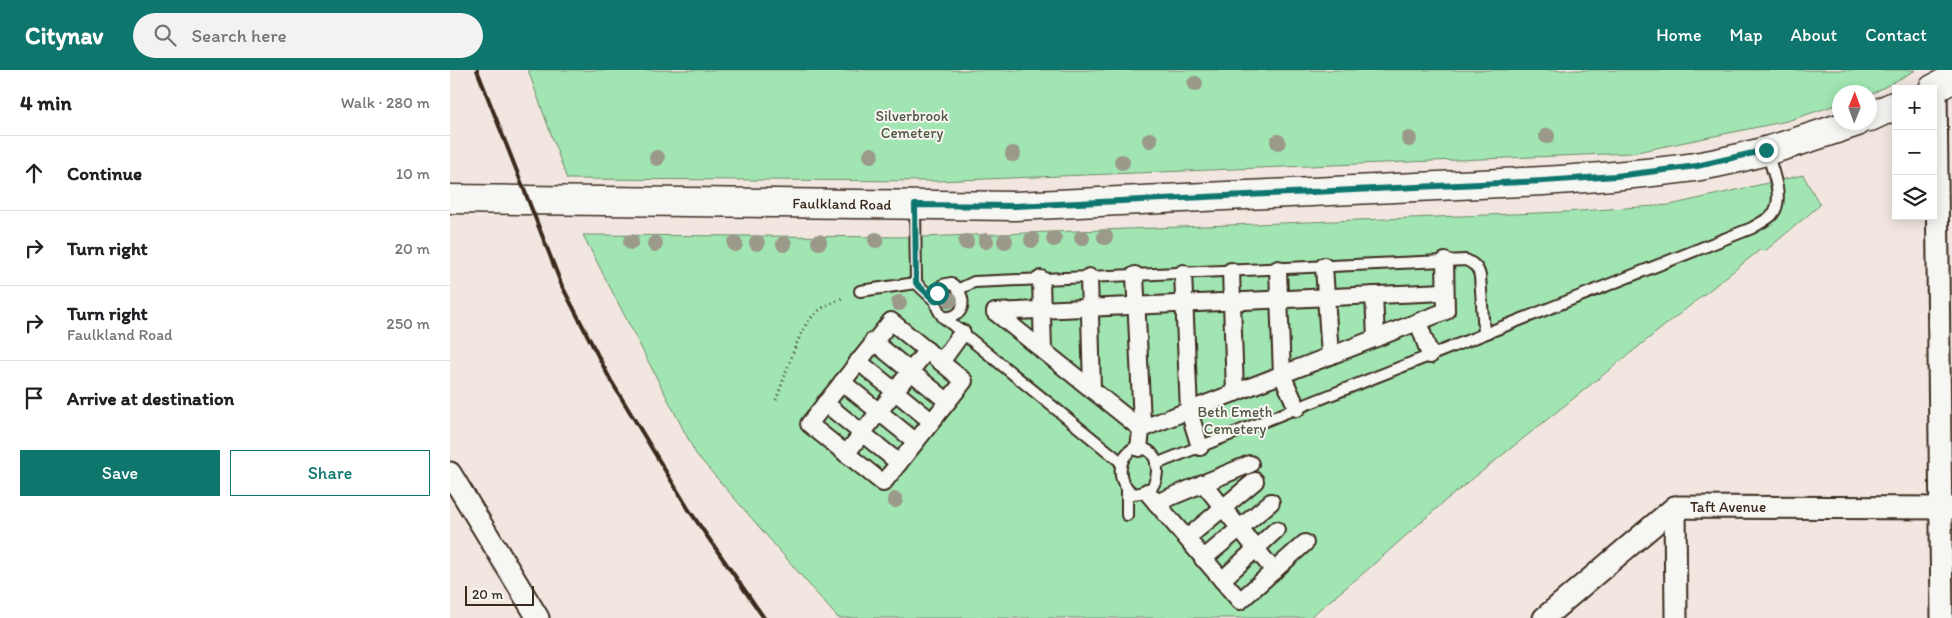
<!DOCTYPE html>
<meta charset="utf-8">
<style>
body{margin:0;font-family:Itim,sans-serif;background:#f2f2f2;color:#202124}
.controls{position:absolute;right:15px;top:15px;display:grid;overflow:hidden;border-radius:0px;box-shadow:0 2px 12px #0003}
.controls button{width:45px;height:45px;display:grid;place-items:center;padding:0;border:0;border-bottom:1px solid #e0e0e0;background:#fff;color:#202124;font:25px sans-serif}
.compass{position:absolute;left:1382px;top:15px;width:45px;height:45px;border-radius:50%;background:#fff;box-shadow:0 2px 12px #0003;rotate:1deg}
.scale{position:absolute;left:15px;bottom:12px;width:69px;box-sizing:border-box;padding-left:5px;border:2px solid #3b2a1e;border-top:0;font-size:14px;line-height:18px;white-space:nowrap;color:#3b2a1e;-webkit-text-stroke:4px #f6f6f2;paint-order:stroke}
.stop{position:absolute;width:15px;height:15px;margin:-11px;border:4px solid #0f766e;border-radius:50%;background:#fff}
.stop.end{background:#0f766e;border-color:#fff;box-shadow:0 1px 5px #0008}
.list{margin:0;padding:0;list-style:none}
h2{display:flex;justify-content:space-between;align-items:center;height:65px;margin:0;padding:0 20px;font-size:21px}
h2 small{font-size:16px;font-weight:400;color:#757577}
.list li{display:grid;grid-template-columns:32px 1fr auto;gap:15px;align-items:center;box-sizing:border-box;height:75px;padding:0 20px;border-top:1px solid #e0e0e0}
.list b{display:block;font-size:19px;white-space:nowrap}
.list p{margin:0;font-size:16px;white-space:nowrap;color:#757577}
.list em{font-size:16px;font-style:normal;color:#757577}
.actions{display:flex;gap:10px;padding:15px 20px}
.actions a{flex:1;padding:11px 0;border:1px solid #0f766e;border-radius:0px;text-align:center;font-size:18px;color:#0f766e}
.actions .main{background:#0f766e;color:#fff}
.icon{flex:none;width:28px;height:28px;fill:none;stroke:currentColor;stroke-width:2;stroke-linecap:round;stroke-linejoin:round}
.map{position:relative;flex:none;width:1502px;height:548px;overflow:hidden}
header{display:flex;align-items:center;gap:30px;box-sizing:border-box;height:70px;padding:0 25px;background:#0f766e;color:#fff}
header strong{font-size:24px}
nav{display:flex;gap:28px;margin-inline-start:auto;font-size:18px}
.search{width:350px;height:45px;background:#f2f2f2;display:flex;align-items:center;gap:12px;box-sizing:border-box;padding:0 18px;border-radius:28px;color:#757577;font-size:19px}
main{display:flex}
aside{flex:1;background:#fff}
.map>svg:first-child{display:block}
.green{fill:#a1e6b2;stroke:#6e8868}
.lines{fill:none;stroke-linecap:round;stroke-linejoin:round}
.service-casing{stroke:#3b2a1e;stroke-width:14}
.pedestrian-casing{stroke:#3b2a1e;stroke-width:20}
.minor-casing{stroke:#3b2a1e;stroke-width:25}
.secondary-casing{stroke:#3b2a1e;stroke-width:31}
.path{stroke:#3b2a1e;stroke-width:3;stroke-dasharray:1 4;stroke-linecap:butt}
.service{stroke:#f6f6f2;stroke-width:10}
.pedestrian{stroke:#f6f6f2;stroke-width:16}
.minor{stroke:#f6f6f2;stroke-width:21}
.secondary{stroke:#f6f6f2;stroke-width:28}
.rail{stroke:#3b2a1e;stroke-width:4}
.tree{fill:#9b998a}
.route{stroke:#0f766e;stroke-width:6}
.labels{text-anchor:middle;stroke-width:4;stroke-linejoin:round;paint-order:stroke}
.park-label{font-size:15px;fill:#545943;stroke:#f6f6f2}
.street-label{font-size:15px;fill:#3b2a1e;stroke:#f6f6f2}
</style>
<header>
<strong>Citynav</strong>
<div class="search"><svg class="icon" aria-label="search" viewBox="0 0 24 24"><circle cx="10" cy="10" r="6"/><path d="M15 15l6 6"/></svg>Search here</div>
<nav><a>Home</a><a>Map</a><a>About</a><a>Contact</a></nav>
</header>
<main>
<aside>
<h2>4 min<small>Walk · 280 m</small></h2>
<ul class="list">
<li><svg class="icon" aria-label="ahead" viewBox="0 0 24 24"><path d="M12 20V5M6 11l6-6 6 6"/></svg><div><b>Continue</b></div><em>10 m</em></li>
<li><svg class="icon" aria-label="right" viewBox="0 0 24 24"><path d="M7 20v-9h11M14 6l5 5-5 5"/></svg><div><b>Turn right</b></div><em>20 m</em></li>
<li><svg class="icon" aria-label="right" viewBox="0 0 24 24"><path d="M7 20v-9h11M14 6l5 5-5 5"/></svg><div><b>Turn right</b><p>Faulkland Road</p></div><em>250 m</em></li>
<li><svg class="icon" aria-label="arrive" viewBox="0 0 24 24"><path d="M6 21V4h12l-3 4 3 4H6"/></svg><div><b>Arrive at destination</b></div></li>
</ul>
<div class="actions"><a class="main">Save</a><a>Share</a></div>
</aside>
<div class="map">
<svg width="1502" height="548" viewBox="0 0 1502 548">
<rect width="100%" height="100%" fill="#f2e7e0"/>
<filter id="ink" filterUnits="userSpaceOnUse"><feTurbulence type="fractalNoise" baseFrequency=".02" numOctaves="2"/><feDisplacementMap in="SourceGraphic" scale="10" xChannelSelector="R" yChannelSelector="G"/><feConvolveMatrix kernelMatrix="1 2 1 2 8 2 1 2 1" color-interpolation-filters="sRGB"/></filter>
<g filter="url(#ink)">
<!-- green -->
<g class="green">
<polygon points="78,0 1466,0 1420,25 1420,22 1390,22 1389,34 1337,51 1182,83 486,111 117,109"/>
<polygon points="1353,105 1370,135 1314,182 1311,179 996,430 916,501 859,548 388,548 246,384 133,165 472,167 1114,142 1220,135"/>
</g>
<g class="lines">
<defs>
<g id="service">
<polyline points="465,136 466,213 485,231"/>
<path d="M501,213C518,225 517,249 493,247C484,236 483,227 492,215Z"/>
<path d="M509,219L524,212L1016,190C1024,194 1028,197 1030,206L1034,263"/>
<polyline points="410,221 466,213"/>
<polyline points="493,247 671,392"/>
<path d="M685,377C688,378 694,378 697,380C711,386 710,416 696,422C693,423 688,423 684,424C666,412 666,389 685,377Z"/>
<path d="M706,394L1302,158C1308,154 1317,150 1322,145C1336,129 1321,99 1317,81"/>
<polyline points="677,445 677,420"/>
</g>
<g id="pedestrian">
<polyline points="874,196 880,286"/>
<polyline points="828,199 832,305 847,338"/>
<polyline points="781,201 785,323"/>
<polyline points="733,203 739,341 750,377"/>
<polyline points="685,205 692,353 689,378"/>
<polyline points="639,207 642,320"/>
<polyline points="591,209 593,281"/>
<polyline points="924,225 926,268"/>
<polyline points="545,242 691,359 996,241 995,191"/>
<polyline points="545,242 995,222"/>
<polygon points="441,251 514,311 433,413 359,354"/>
<polyline points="968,252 980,285"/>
<polyline points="423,271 497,331"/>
<polyline points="408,291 481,351"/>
<polyline points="491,292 512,263"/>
<polyline points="392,312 465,371"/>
<polyline points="375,333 449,393"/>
<polyline points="396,384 477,280"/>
<polyline points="753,413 824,501"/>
<polyline points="697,422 790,531 855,473"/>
<polyline points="706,433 800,394"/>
<polyline points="737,468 805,411"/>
<polyline points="753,489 821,432"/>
<polyline points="772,510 826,460"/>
</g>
<g id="minor">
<polyline points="1486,17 1492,548"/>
<polyline points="0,403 88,548"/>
<polyline points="1225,437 1226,548"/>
<polyline points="1094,548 1225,437 1502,438"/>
</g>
<g id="secondary">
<polyline points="1483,19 1502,9"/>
<polyline points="1420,47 1446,35"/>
<path d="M0,129L565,136L1093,111C1144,108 1194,104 1245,97C1300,88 1354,70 1407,52"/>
</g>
</defs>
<!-- service casing -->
<use href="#service" class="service-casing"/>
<!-- pedestrian casing -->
<use href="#pedestrian" class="pedestrian-casing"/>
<!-- minor casing -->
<use href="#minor" class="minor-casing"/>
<!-- secondary casing -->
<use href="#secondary" class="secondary-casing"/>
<!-- path -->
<path class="path" d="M326,330C335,307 344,274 357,253C366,240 381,232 395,227"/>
<!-- service -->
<use href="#service" class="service"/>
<!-- pedestrian -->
<use href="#pedestrian" class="pedestrian"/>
<!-- minor -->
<use href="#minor" class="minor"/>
<!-- secondary -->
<use href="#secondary" class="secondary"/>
<!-- rail -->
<polyline class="rail" points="27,0 112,216 160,309 239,440 314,548"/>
</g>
<!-- trees -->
<g class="tree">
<circle cx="745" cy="14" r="8"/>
<circle cx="1097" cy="66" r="8"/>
<circle cx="959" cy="69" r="8"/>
<circle cx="700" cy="70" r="8"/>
<circle cx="828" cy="72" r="8"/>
<circle cx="563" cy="84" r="8"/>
<circle cx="421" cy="85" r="8"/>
<circle cx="207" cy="88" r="8"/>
<circle cx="672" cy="92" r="8"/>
<circle cx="655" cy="167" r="8"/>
<circle cx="632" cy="168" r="8"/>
<circle cx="604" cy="169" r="8"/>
<circle cx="426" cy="170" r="8"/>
<circle cx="582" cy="170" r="8"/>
<circle cx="536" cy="171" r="8"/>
<circle cx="555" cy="171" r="8"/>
<circle cx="181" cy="172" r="8"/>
<circle cx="369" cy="172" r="8"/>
<circle cx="516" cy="172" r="8"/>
<circle cx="307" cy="173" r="8"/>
<circle cx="205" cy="174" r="8"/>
<circle cx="285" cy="174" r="8"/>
<circle cx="334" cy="174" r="8"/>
<circle cx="500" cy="230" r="8"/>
<circle cx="449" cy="233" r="8"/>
<circle cx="445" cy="430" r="8"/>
</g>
</g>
<g class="lines" filter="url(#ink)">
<!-- route -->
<polyline class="route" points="487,223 485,231 466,213 465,135 565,136 1093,111 1166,106 1247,96 1316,80"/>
</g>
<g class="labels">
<!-- park labels -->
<g class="park-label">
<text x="462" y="51">Silverbrook<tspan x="462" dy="17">Cemetery</tspan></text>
<text x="785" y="347">Beth Emeth<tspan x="785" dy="17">Cemetery</tspan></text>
</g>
<!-- street labels -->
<g class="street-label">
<text transform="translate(392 134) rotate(1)" y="5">Faulkland Road</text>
<text x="1278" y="442">Taft Avenue</text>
</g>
</g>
</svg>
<div class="controls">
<button>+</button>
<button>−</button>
<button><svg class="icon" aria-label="layers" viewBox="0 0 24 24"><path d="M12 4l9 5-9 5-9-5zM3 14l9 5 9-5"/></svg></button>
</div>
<svg class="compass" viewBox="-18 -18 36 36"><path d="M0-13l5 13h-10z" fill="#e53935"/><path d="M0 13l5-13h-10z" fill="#757577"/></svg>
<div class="scale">20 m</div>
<div class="stop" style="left:487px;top:223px"></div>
<div class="stop end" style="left:1316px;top:80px"></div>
</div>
</main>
